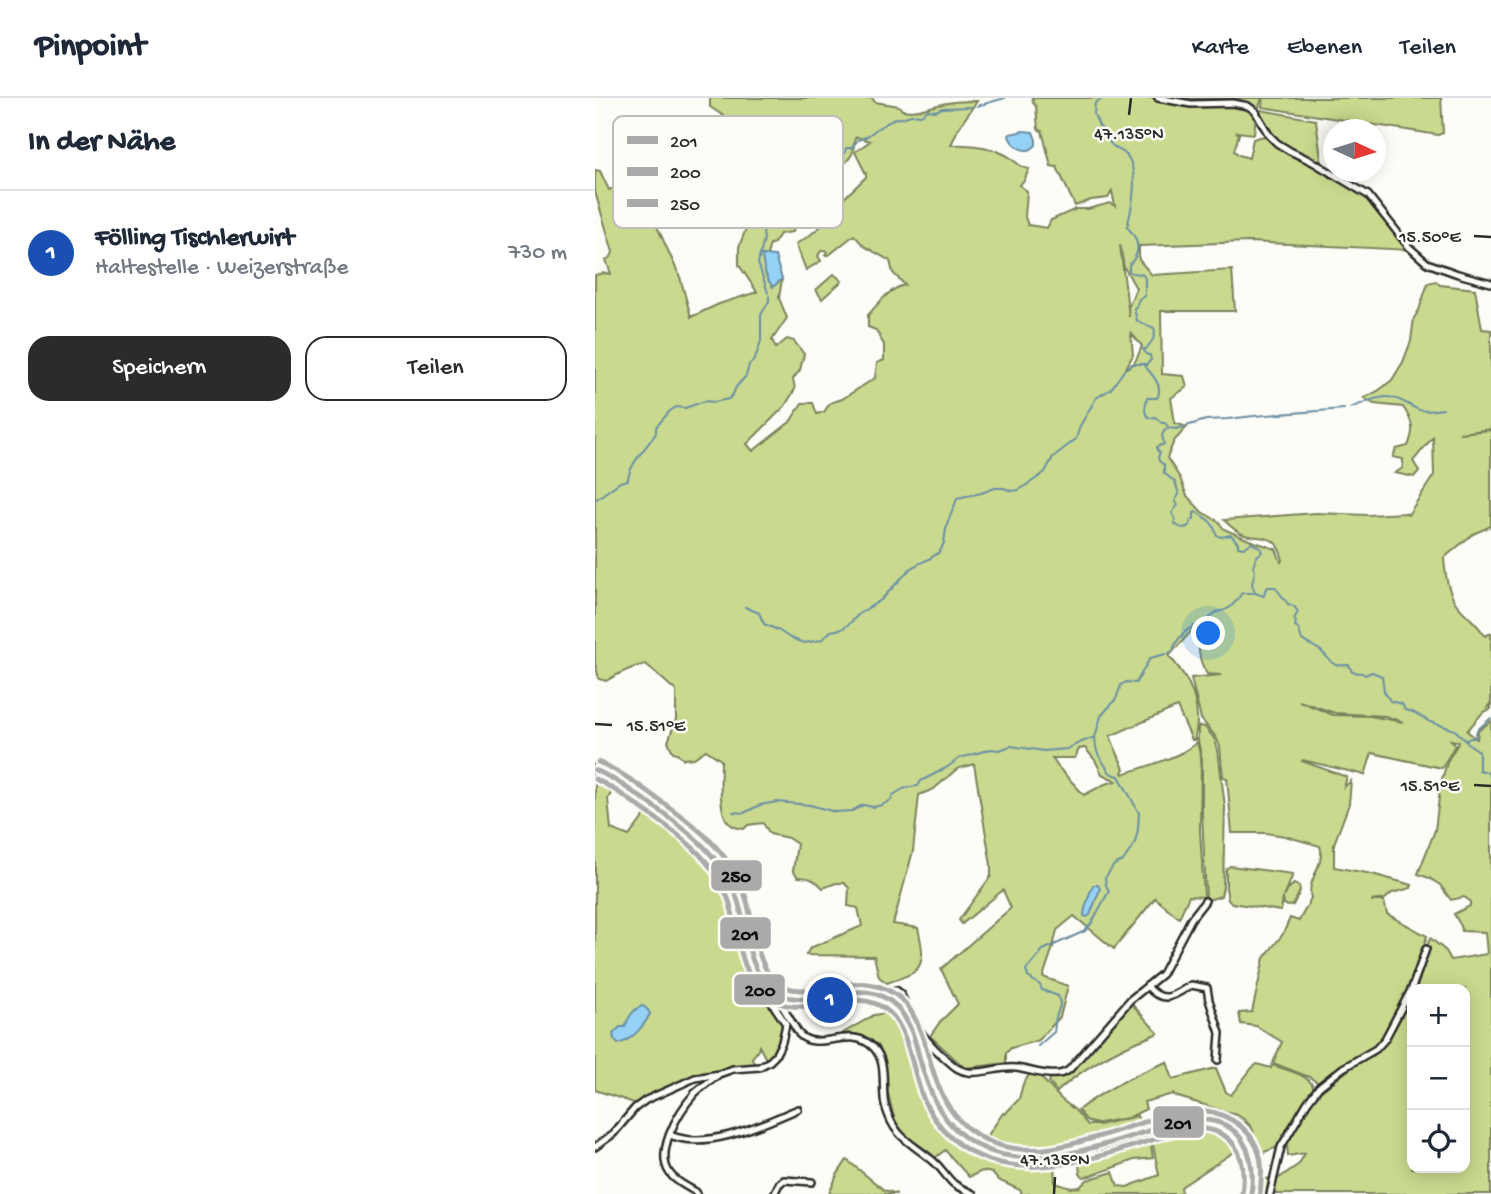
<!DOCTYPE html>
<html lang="de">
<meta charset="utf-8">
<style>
body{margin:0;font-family:"Gochi Hand",sans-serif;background:#f6f6f7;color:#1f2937}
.controls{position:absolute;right:21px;bottom:21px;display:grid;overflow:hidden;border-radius:14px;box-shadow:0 4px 18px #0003}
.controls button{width:63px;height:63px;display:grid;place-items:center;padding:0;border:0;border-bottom:2px solid #e0e1e3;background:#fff;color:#1f2937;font:35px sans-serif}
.compass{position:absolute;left:728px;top:21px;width:63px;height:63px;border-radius:50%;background:#fff;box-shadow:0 4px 18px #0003;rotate:94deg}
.you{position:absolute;left:614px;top:536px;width:24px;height:24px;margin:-18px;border:5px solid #fff;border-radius:50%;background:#1a73e8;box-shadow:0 0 0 10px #1a73e833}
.badge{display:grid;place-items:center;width:46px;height:46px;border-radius:50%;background:#2b2b2b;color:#fff;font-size:23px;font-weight:700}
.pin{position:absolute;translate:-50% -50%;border:4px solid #fff;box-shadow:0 2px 7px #0006}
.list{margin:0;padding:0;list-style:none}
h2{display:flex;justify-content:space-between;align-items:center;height:91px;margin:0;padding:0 28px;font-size:30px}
h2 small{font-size:23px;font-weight:400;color:#747a83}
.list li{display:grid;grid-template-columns:46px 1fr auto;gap:21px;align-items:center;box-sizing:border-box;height:126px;padding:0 28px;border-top:2px solid #e0e1e3}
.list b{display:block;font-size:26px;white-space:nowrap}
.list p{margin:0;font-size:23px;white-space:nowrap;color:#747a83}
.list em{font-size:23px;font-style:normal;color:#747a83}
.actions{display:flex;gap:14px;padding:21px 28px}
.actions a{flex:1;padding:16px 0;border:2px solid #2b2b2b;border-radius:21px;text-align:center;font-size:24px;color:#2b2b2b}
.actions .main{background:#2b2b2b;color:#fff}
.icon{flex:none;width:38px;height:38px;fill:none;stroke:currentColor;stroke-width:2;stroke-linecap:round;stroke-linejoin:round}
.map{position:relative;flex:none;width:896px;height:1096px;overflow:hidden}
header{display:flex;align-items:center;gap:42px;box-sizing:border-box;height:98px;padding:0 35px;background:#fff;border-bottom:2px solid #e0e1e3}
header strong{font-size:33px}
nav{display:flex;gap:38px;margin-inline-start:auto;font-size:24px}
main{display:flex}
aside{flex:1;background:#fff}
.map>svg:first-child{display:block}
.green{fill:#c9da8e;stroke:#7a825c;stroke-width:2;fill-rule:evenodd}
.water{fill:#96d1f6;stroke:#6b8fa5;stroke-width:2}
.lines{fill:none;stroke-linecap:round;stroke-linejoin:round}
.stream{stroke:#6b8fa5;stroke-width:2}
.minor-casing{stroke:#2b2b2b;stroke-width:10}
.primary-casing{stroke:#2b2b2b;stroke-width:14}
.minor{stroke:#fdfcf7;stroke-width:5}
.primary{stroke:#faddab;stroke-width:9}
.bus-1-casing{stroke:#fdfcf7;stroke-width:10}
.bus-2-casing{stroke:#fdfcf7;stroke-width:10}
.bus-3-casing{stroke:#fdfcf7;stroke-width:10}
.bus-1{stroke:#aaa;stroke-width:5}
.bus-2{stroke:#aaa;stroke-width:5}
.bus-3{stroke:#aaa;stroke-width:5}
.ticks{fill:none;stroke:#2b2b2b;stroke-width:2.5}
.key{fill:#fdfcf7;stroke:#bebdba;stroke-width:2}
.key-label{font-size:19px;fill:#2b2b2b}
.ticks-label{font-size:18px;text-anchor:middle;fill:#2b2b2b;stroke:#fdfcf7;stroke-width:5;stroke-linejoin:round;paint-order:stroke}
.line-badge{stroke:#fdfcf7;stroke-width:2.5}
.pale-badge-label{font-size:19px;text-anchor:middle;font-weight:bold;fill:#111}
</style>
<header>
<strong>Pinpoint</strong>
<nav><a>Karte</a><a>Ebenen</a><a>Teilen</a></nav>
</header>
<main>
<aside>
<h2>In der Nähe<small></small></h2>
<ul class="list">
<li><span class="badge" style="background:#1a4fb4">1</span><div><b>Fölling Tischlerwirt</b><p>Haltestelle · Weizerstraße</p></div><em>730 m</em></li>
</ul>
<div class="actions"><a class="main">Speichern</a><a>Teilen</a></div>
</aside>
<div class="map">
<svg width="896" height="1096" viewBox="0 0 896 1096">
<rect width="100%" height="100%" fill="#fdfcf7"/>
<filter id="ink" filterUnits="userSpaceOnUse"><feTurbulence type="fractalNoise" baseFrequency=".0143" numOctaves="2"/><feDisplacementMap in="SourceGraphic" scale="14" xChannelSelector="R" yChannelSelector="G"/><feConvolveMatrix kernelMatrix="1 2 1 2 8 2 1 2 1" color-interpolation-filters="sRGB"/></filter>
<g filter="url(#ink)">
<!-- green -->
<g class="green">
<path d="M115,0H277L280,4L304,8L307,12C320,15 334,9 347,6C358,3 371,3 382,3L363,31L356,47C375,46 394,48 411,57C420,62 424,70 434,71L429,83L424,87L432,93L430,119L433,127L452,130L456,122L481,111H493L515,105L520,108L517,93L513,100L496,102L480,108L462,69L456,68L447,33L443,31L441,8L438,5L437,0H667L661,18L659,36L641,34L644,36L639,53L644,57L654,60L658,41L672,37L691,53L727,71L774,100L815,152L654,144L544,148V162L557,177L637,172L640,213H566L567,276L589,278L592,289L576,300L580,325L592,329L579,343L572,360L585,380L592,398L607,414L623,423L629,431L654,442L681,451L686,464L688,462C681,437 675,441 654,438C645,437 635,428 629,422L721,415L773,417L811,415L813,417L839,377L838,339L818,363L824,373L819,379L800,375L808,370V361L798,359L801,351L813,348C820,331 818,324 808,309L779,306L769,300L783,293L797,282L808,264L816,243L819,220L824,212L833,185L841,183L845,187L880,191L887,231L896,232V331L864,335L896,332V428L878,436L849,460C850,474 852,491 860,504C868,516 882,524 890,538L896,535V604L892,610L896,606V611L888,614L872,633L882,641L883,633L896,623V1096H664L666,1081L684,1080L704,1066L710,1055L693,1058L692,1046L669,1054L667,1069H661L655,1047L659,1036L657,1030L650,1022L642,1017L580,998L578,996L549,1004L551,1011L533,1020L504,1025C494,1027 489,1020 483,1012C511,991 540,976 572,964L578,981L621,970L631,994L636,997L657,970L662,966L676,970L677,967C690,972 719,977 719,993L706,1020L719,999L783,949L817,892V1070H870V891H818L835,840L851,853L856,862L892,856L890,834L867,833L866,828L859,816L875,808V803L869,799L856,802L845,787L834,780L823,776L840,732L846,684L853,662L864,644L856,642L860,647L847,670L777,655L770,677L708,662L707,663L752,679L749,689L756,683L754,706L739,746V769L777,776L817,787L816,790L797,795L790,801L776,803H789L792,816L832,838L818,884L787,942L780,950L754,963L725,986L714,979L678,965L687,944L661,928L646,926L644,915L657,914L669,860L688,836L695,820L704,823L716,800C711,782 731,766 725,748L690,738L671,735H637L632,680L628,679L625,649L621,639L606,621L596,580L626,577L612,576C604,564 600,544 608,530L601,528L574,558C590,576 601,593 602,619C603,626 600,634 600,642H597L582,609L515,638L529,671L527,674L528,676C547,670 589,658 602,644L606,660L605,732L609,799L594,798L584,820L560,800L519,851L479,818L462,832L458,849L448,879L473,888L465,919L444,942L416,950L411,955V965L370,970L335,938L345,924L363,906L346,871L416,810L408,792L367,826L364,822L396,778V767L379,666L362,671L339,691L324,697L318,753L298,826L323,830C326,844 332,864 319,874C312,879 300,881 292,885L284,879L279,858L211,857L215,850L267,828L263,810L253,808L254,790L249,785H241L228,790C221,782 214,779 203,779L198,773L202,746L193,740L175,736L168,725L153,727L149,731C143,730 137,729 133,724C123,714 126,677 126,662L111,652L99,660L88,661L82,655L78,654L73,644L81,621V593L51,566C37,569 24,575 11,583L4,581L0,565V177L9,175L16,176L11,162L16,159L18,154L0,94V72L5,73L14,92L41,82L85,179L96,219L124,206L162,194L144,167V149L155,120L189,99L198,77V60L188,38L148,59L101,69L98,62L150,38L149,31L115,9ZM262,39L275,43L260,54L271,76V79L241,108L227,127L214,138L201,146L211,172L226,163L223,158L226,153L231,152L232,153L230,157H234L259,137L269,148L295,163L298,175L310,187C295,190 283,206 273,217V229L281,232L289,247V262L282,265L280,280L247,301L235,305L229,314L222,316L218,305H207L195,324L158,353L152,346L190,308L200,291L198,281L205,272L209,256L199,243L192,241L181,250L177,242L192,220L184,200L187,181L178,188C170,180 168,168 168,157H172L175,146L179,145L185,136L198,134L199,126L203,120L197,117L202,103L213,101L214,98L213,97L212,90C224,86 251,68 257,56C259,52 259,45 260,40ZM525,147L529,169L541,190L533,210L534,219ZM536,235L547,248C543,256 541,268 531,270L538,257ZM704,603L740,615L790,618L808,624L775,618L738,617ZM490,650L500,662L507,676L521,683L510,686L489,697L463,669L457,660H480L484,651Z"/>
<polygon points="668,0 846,0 848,35 843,37 667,9"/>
<polygon points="666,12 721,22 727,68 689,48 675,36 664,17"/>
<polygon points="239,176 247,183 227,201 221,192"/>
<polygon points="605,628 610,629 619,640 623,652 630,709 628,789 626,798 613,802 611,800 607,715 607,661 603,643 603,629"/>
<path d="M0,676L21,685L13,701L16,731L34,738L53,713L54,714L57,710L99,743L114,759L131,782L171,890L173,904L189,924C187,939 184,953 172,963L164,948L163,952L157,960L160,968L106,977L42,1006L0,992Z"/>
<polygon points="635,768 698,776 689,799 694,790 699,786 704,788 705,793 698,807 693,808 689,806 688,800 686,813 637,805 633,802 631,790 631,771"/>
<path d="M535,904L563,935C553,940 542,943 532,948C507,960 482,975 462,994L454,984L455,980L465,978L475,974Z"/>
<path d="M294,906L309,926L329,985L338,1007L392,1055L459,1059L460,1085L476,1090L485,1089L492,1082L518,1074L523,1088L532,1089L564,1077L556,1037C589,1024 622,1017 645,1050L586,1089L587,1096H427L425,1092L403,1082L397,1075L387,1073L374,1079L350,1052L340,1060L315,1042L300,1024L293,995L290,965L283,947L261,936L248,935L279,917L292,915L294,911Z"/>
<path d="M436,974L443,976L466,1001L480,1012L493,1027H504L542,1018L547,1027L561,1021L562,1023L582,1015L584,1019C591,1016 597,1011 605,1010C614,1009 646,1020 652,1027C656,1031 655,1033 655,1038L651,1041L616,1019L497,1046L449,1055L430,1056L412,1055L387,1046L408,1015L410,1016L424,1001L428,986Z"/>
<polygon points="552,1038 555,1041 558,1060 539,1062 495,1078 489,1079 485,1076 483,1057"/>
<polygon points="252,1062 289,1092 302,1096 234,1096 242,1077"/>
</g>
<!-- water -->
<g class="water">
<path d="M428,33L438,34L441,42V47C439,49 436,52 433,52C425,53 416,45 414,38L415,36Z"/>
<path d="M167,157L180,158L187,181L178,189C170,180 168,168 167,157Z"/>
<path d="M498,787H503L505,791L495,817L492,819L489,818C489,811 495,794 498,787Z"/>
<path d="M48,908L53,912L55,916C49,928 36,943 23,946L19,941L18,936L25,929H30C33,920 38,910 48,908Z"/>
</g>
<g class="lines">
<!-- stream -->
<g class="stream">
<path d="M509,0L500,5L499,16L504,28C511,33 511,40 516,46C520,52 529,52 533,59C544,76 537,111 532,129C545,142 546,155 534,167V173L537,175L547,176L550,180V198L544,201L541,209L539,210L542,223L559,230C562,239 556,244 551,251H548L552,257H555L556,262L550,268C557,277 569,288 562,300H552C551,308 547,315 555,320L560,319L567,325H570L574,330L570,332L567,337L569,346L562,349V352L565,355L563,359L564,363L569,367V375L580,384L584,396L580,403L583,407L577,415L580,421V426C585,430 588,431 594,428L596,423L599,421V415L601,414C611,420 619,424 621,436L625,439L636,437L643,445V449L649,450L656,445L665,449L667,454L661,459L658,469L660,473L657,486L660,495L669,498L670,492L673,489H680L693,506L699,508L703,514L699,521L701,524L700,528L703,530L707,542C713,547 723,549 728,555C740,567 736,568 754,567L757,574L767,575L770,577L777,574L787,578L789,593L795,603L807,606L810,612L818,614L835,624L860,632L874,646L884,653V672L892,674L896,680"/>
<polyline points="382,8 410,0"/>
<path d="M173,195L163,165L169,141L168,136L172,124L179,121L186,120L194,114L202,98L209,94L220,82L232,75L249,57L251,50H256L263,42C272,40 276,35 283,30C289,26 294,25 299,20C309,23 313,14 326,17L333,12L341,13L347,10L377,9"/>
<polyline points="533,269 537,266 551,266"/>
<path d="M755,310C767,306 781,298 793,299C805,300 811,306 820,310C828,315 840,312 848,311"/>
<polyline points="574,330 581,331 611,322 633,321 659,318 749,311"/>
<path d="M0,402L25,384L33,382C34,366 52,349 61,335V329L75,313L81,309L90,310L110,303L119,304L134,301L138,296L141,289L151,278L154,267L160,261L166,243V217L174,203V198"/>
<path d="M150,509L164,515L169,526L183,532L195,540L209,545L226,542L236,533L247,531L254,526L265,515L286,502L315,471C324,464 336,462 344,454C351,447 349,436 352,427C355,417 360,409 362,400L386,395L400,390H409L416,393L424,392L445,378L450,374L458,359L481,341L485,328L501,300L516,291L530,271"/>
<path d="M574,555L578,553C580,543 589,533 599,528C602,527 606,527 609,525C614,523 616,517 621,514C625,513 629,513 632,511C637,509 643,501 647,495H658"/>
<polyline points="870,643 875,640 880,640 882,632 896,620"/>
<polyline points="138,714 149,715 165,707 182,704 215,707 240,714 257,713 268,707 278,709 287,707 296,702 298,697 308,691 315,689 323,688 326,683 351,670 365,660 396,651 404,652 416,648 449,653 472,651 484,645 500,639 506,618 521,601 526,587 531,584 541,585 555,560 571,556"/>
<path d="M443,948L459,934C460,929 460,924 461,919C464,910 467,907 463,898L447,892L445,887L433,879L431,872L448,852L490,833L496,826L514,793L511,787L510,780L519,767L528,763L540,745L543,731L544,715L524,678C514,676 515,675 510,667C502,656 501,654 500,639"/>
</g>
<defs>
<g id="minor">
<polyline points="563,0 596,6 638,5 653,8 660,13 674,37 682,45 695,53 718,64 773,97 814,149 832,165 863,176 896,185"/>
<path d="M552,888C568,907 579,898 596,887L612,890L614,902L625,935L623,962"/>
<path d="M178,893L204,936C223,956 256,925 279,950C293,965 286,989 290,1007C299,1040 314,1043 337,1062C346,1069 351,1079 359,1086C365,1090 372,1093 378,1096"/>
<path d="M293,901L297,893L301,892L305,895C320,924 324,938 351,961C358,967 363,973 373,974C390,976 405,968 421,970C437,972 460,982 474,972L535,902L567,876L596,821L610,803"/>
<path d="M75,1037C112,1053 168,1026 203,1011"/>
<polyline points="0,1049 18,1036 40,1010 51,1002 100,980 124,976 138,971 164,969 175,963 180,958 187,944 191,926 177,905 176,893"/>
<path d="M102,1096L101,1094C94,1090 84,1085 78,1079C56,1058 84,1013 100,995C107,989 114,983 122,978"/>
<polyline points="179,1096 184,1086 189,1082 217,1084"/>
<polyline points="675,1096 686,1049 712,1005 724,989 748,970 781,951 790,941 817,890 831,851"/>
</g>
<path id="primary" d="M0,672C20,679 37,693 54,705C76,720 99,735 116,755C128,768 136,785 142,801C152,829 152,868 175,890C208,921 262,870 301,908C323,930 324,973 338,1001C343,1012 351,1022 360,1031C375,1045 395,1056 416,1059C471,1065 539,1035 592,1022C619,1018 646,1030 655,1057C659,1069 658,1083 656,1096"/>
</defs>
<!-- minor casing -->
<use href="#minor" class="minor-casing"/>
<!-- primary casing -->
<use href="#primary" class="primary-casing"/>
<!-- minor -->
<use href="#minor" class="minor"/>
<!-- primary -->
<use href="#primary" class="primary"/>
<defs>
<path id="bus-1" d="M0,672C20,680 36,693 54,705C91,731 126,756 142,800C152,829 151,867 174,889C209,922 266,869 303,910C315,924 320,942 324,958C335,999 348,1031 388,1050C437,1074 504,1048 553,1033C567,1029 583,1022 599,1022C646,1019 662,1055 656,1096"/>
<path id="bus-2" d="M0,681C18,689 33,701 49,712C85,737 119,761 134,803C144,834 143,873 169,896C206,929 258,882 294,914C315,932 318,981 331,1007C339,1022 351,1036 365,1047C431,1095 524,1050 593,1031C637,1027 653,1055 647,1095"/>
<path id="bus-3" d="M3,664C23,672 40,684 57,697C97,725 135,751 151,800C159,825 160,866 181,884C212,909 265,863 307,902C318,912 324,929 329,943C342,985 348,1020 391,1042C451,1072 531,1023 591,1013C623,1008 657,1027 665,1059C668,1071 666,1084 665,1096"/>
</defs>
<!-- bus-1 casing -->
<use href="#bus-1" class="bus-1-casing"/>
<!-- bus-2 casing -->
<use href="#bus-2" class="bus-2-casing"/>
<!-- bus-3 casing -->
<use href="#bus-3" class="bus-3-casing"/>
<!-- bus-1 -->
<use href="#bus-1" class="bus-1"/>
<!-- bus-2 -->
<use href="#bus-2" class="bus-2"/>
<!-- bus-3 -->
<use href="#bus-3" class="bus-3"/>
</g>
</g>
<!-- ticks -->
<path class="ticks" d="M534,17L536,0M879,138L896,139M0,626L17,627M879,687L896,688M459,1096L460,1079"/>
<!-- legend -->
<rect x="18" y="18" width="230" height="112" rx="10" class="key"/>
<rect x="32" y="38" width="31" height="8" fill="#aaa"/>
<rect x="32" y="69" width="31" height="9" fill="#aaa"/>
<rect x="32" y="101" width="31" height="8" fill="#aaa"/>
<g class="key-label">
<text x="75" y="49">201</text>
<text x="75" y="80">200</text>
<text x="75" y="112">250</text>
</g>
<g class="ticks-label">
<text x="534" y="41">47.135°N</text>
<text x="835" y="144">15.50°E</text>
<text x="61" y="633">15.51°E</text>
<text x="835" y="693">15.51°E</text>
<text x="460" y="1067">47.135°N</text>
</g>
<g class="line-badge">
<rect x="115" y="761" width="53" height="33" rx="7" fill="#aaa"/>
<rect x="124" y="818" width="53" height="34" rx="7" fill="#aaa"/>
<rect x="138" y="875" width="53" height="33" rx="7" fill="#aaa"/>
<rect x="557" y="1007" width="53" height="34" rx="7" fill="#aaa"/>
</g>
<g class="pale-badge-label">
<text x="141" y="784">250</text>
<text x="150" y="842">201</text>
<text x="165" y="898">200</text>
<text x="583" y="1031">201</text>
</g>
</svg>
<div class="controls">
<button>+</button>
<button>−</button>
<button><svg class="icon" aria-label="locate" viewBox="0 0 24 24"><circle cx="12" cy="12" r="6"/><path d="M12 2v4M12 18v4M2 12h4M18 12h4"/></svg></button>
</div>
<svg class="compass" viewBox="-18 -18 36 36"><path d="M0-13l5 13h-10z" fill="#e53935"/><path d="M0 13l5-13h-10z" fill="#747a83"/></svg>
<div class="you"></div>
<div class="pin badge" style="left:235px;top:902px;background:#1a4fb4">1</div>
</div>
</main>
